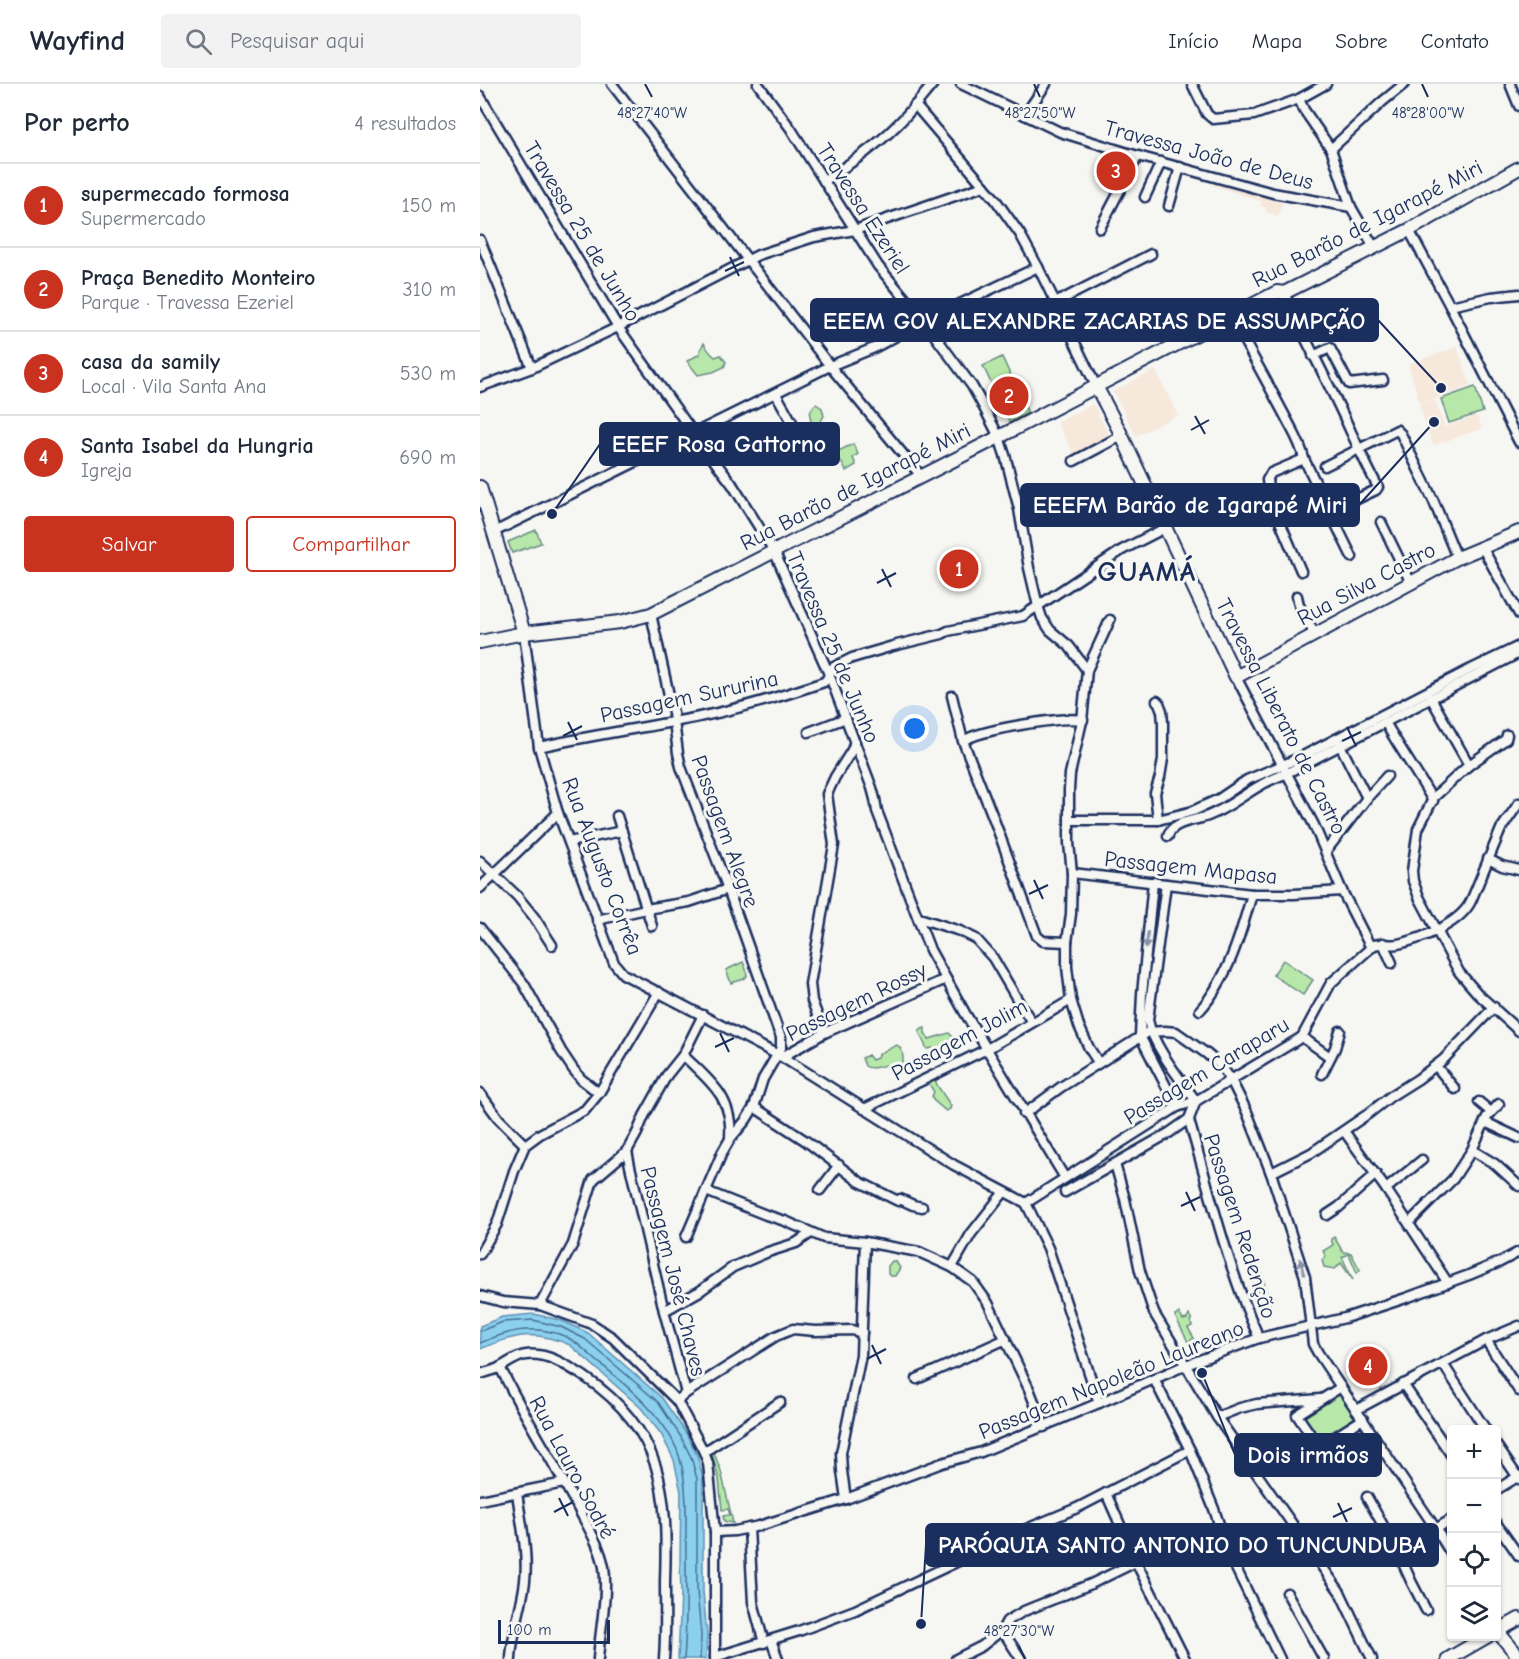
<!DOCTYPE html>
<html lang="pt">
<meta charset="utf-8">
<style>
body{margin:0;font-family:"Comic Neue",sans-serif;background:#f2f2f3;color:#1f2937}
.controls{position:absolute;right:18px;bottom:18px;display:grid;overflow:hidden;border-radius:6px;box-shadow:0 2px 4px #0004}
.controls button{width:54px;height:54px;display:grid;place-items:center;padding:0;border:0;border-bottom:2px solid #e0e1e3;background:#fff;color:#1f2937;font:30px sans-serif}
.scale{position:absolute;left:18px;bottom:15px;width:112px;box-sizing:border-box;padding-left:6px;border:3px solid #1b2f5e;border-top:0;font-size:16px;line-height:21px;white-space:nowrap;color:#1b2f5e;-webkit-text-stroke:4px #f6f6f2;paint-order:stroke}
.you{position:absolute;left:435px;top:645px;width:21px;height:21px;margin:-15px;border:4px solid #fff;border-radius:50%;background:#1a73e8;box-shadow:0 0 0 9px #1a73e833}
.badge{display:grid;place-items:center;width:39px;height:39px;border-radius:50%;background:#c8321e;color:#fff;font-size:20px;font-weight:700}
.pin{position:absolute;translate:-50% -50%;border:3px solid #fff;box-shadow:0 2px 6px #0006}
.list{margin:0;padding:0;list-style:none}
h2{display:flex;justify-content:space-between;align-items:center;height:78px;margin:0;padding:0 24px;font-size:26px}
h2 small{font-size:20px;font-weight:400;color:#747a83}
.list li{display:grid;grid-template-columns:39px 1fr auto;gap:18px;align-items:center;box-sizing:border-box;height:84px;padding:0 24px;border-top:2px solid #e0e1e3}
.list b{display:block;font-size:22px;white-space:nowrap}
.list p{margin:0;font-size:20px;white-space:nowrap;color:#747a83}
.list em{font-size:20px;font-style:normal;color:#747a83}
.actions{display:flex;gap:12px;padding:18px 24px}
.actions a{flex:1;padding:14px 0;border:2px solid #c8321e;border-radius:6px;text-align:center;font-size:21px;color:#c8321e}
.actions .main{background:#c8321e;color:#fff}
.icon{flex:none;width:33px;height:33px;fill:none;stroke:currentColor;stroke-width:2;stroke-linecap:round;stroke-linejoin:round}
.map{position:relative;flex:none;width:1039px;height:1575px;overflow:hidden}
header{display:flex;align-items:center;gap:36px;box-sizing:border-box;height:84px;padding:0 30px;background:#fff;border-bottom:2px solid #e0e1e3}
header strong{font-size:28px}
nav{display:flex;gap:33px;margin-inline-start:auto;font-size:21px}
.search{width:420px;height:54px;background:#f2f2f3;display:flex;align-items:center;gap:15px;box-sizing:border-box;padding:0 21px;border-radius:6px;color:#747a83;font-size:22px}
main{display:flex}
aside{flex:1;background:#fff}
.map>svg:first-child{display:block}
.built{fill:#f7e8dc}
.green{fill:#b7e8a9;stroke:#698c84;stroke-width:1.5}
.water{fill:#8bd0ed;stroke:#5e90b4;stroke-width:1.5}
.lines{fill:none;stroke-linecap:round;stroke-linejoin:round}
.shore{stroke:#486f97;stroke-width:1.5}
.street-casing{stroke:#1b2f5e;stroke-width:13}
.secondary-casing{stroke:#1b2f5e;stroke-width:16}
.street{stroke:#f6f6f2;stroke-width:8}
.secondary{stroke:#f6f6f2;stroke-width:12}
.oneway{fill:#8892a8}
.ticks{fill:none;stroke:#1b2f5e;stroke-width:2}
.labels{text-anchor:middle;stroke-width:6;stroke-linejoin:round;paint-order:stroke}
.street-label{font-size:22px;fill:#1b2f5e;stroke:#f6f6f2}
.district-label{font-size:28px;font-weight:bold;letter-spacing:1.5px;fill:#1b2f5e;stroke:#f6f6f2}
.ticks-label{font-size:15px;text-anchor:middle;fill:#1b2f5e;stroke:#f6f6f2;stroke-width:6;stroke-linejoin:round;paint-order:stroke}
.leader{fill:none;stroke:#1b2f5e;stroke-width:2}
.callout-dot{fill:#1b2f5e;stroke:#f6f6f2;stroke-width:2}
.callout{fill:#1b2f5e;stroke:#1b2f5e;stroke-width:2}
.callout-label{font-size:24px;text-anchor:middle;font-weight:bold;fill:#fff}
</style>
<header>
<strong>Wayfind</strong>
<div class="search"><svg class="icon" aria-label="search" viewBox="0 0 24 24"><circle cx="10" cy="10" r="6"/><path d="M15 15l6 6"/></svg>Pesquisar aqui</div>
<nav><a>Início</a><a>Mapa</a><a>Sobre</a><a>Contato</a></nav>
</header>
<main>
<aside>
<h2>Por perto<small>4 resultados</small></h2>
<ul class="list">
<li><span class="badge">1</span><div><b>supermecado formosa</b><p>Supermercado</p></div><em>150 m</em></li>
<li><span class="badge">2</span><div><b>Praça Benedito Monteiro</b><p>Parque · Travessa Ezeriel</p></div><em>310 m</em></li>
<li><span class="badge">3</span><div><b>casa da samily</b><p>Local · Vila Santa Ana</p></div><em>530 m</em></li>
<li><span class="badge">4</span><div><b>Santa Isabel da Hungria</b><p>Igreja</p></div><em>690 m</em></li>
</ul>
<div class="actions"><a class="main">Salvar</a><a>Compartilhar</a></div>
</aside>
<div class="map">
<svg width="1039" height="1575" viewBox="0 0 1039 1575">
<rect width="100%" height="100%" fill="#f6f6f2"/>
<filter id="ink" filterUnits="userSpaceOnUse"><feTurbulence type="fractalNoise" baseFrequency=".0167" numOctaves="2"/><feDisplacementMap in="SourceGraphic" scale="12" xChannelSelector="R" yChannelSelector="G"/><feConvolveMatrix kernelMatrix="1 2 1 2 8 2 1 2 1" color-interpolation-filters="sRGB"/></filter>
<g filter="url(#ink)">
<!-- built -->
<g class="built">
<polygon points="734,96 802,118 798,132 786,128 787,124 780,122 781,117 732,101"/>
<polygon points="977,263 991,302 940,320 928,280"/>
<polygon points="675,286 698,331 656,352 633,307"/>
<polygon points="955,316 965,343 997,332 1002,345 953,361 939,321"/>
<polygon points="613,320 631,355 596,374 577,338"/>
</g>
<!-- green -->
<g class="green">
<path d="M224,259C227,265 230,269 235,273L241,271L246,278L244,283L233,288L218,291L207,277L220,270V266Z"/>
<polygon points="522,273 548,329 530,339 503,282"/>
<polygon points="995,303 1003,328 969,339 961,315"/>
<path d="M336,320L342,324L344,332L338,342L333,343C329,334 328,326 336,320Z"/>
<polygon points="373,360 378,370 373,374 376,381 366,387 356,368"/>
<polygon points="56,446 61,459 32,469 28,458"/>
<polygon points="803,876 833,896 823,911 793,891"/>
<polygon points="263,878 266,885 267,892 264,895 251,899 246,886"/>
<polygon points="445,944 445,949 449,955 469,949 479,959 458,969 453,964 447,965 439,948 442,945"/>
<path d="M417,961C423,965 423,971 423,978L419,980C409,977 394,988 385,982L382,974L388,971L392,976L397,974L400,969Z"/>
<polygon points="455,995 457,1001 471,1022 470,1025 466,1027 453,1016 452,1012 454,1008 448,998"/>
<polygon points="854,1153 863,1168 871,1169 880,1186 877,1189 869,1170 862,1173 873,1196 861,1179 855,1185 844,1183 842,1176 846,1173 843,1167 853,1161 851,1155"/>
<polygon points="412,1177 416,1178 420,1184 415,1192 410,1192 408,1190 408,1182"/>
<polygon points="781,1186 788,1215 794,1213 795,1215 790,1216 790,1221 783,1223 771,1189"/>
<polygon points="699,1229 703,1236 707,1235 709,1231 712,1236 710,1237 712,1242 708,1244 714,1254 708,1258 695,1232"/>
<polygon points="861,1307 880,1336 839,1363 820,1333"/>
<polygon points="234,1369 241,1387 253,1439 244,1437 243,1432 250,1431 248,1425 242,1426 239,1395 232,1370"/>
</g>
<!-- water -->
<path class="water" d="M54,1230L83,1237L108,1249L182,1314L206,1349L217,1371L223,1394V1507L227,1551L226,1575H198L201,1510L200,1477L201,1408L194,1376L181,1350L161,1324L90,1261C53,1246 36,1250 0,1265V1242L22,1233Z"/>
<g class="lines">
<!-- shore -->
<g class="shore">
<polyline points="0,1247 23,1238 53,1236 81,1243 105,1255 178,1318 201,1353 211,1373 217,1395 217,1507 221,1551 220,1575"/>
<path d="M0,1259C27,1247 50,1241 79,1250C95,1255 104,1266 116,1276C147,1302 189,1335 200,1375C209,1408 205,1441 206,1475C206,1509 207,1541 204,1575"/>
</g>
<defs>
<g id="street">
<polyline points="132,0 350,282 441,392"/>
<polyline points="278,0 311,45 398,182 444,237 492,302 501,318 519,353 525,371 539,425 549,484 558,522 562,534 570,546 589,562 607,586"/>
<polyline points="481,0 580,48 658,72 793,109 871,123"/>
<polyline points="712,0 727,30 733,35 774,31 819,15 846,0"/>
<polyline points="1030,0 1039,22"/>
<polyline points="0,12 138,243 214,350 252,400 294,467 349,590 392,704 395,715 397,727 450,866 485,929 585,1094"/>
<polyline points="819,15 824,26 851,65 871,123 894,163"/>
<polyline points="435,21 515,115 540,150 558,183 616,302"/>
<polyline points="545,31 566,0"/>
<polyline points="851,65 902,18 924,0"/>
<path d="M344,97C369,80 394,64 415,43C429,30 441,14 453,0"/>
<polyline points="665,113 681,78"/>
<polyline points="689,122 700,83"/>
<polyline points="620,144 658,72"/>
<polyline points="929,146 970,222 1039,358"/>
<polyline points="0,156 52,284"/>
<path d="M804,209C825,256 850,301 871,348C880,367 888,385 898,403L896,406L866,420"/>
<polyline points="575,219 671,170"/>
<polyline points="970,222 1011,213 1039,210"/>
<path d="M750,232C769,265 787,298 805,332C812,346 821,359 824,375L872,473"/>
<polyline points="833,272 850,264 869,300 903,296"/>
<polyline points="0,303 52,284 138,243 278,171 334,153 375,146 504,102"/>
<polyline points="296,310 312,338"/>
<polyline points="594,377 641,352"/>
<polyline points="845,382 917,346 921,350 954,418 977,474"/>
<polyline points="901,438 931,499"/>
<polyline points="14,448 350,282 394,264 444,237 558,183"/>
<polyline points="1002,463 1039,530"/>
<polyline points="821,487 789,412 787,396 791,389 824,375"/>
<polyline points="817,512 819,521 835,551"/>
<polyline points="171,530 193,629 198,669 201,683 248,805 298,946 301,953 301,964 283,995 274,1023 266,1036 250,1055 242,1069 206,1153"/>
<polyline points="44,549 59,663 78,729 134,879 143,890 302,973 474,1081 546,1119 568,1164 619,1319"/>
<polyline points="756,593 834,741 862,807 891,864"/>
<polyline points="472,612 483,657 513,733 557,852 563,857 587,858"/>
<polyline points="951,614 989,681"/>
<polyline points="677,617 679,619 682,627 683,639 683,675 680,693 675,709 678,736"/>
<path d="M905,638C920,665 938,690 953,717"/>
<polyline points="329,648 366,634"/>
<polyline points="1027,651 1026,655 989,681 954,713 938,745 932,787 933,797 939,813 979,888 998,910 1039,947"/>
<path d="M483,657C499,646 583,632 603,636"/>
<polyline points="860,661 887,714"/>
<path d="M59,663C103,653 148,646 193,638C245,629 294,615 344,598L347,595L352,584L372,574L413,562L462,550L468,547L543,532L642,466L685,444"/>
<polyline points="137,732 172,842"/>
<polyline points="589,736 678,736 713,727 739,715 767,696 819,674 989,586 1039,562"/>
<path d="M688,752C692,737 715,737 728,732C748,724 763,711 781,701C789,696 798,693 807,689L1039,569"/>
<polyline points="89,758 142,747"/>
<polyline points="846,767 887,714 907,692"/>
<polyline points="1008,775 1022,782 1039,786"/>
<polyline points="0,777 37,812 54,833 72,861"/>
<polyline points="592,789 772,810 814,810 862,807"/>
<polyline points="673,798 662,910 660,952 697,1023"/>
<path d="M686,800L668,936C673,962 700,995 716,1017"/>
<polyline points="0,804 78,729"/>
<polyline points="439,834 480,847 496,855 513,874 540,920 552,938"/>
<polyline points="117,836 166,825 209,818 248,805"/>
<polyline points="0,844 44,900 81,967 93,985 101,995 119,1009"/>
<polyline points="903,859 912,879"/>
<path d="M720,926C748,895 761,849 772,810"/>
<polyline points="344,949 332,917 330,900 354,761 347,710 355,693 372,666 375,657"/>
<polyline points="822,953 850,973"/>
<path d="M203,971C229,997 254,1013 250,1055"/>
<polyline points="302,973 344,949 466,895"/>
<polyline points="618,978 609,964 599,942 591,916 587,883 587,858 591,830 592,789 589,759 589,706 590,690 602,637 607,586 630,536"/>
<polyline points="956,982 975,1005"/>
<polyline points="842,990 855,964 860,947"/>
<polyline points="0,1009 19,1035 45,1061"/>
<path d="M716,1017L709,1035L710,1040C731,1112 748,1185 779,1254"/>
<polyline points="999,1018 1011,1028"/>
<polyline points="274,1023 326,1057 380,1098 418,1117 420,1115 433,1121 442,1123"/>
<polyline points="384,1025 507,965 591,916"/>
<polyline points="544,1030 581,1003 668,948 685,947 696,948 727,970 742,983 751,996 767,1028 791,1089 825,1193 833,1260 838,1269 956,1445 972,1471"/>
<polyline points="1005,1038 1039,1054"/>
<polyline points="864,1047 906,1105 968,1199"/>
<polyline points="992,1066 1015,1080 1039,1102"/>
<polyline points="147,1067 150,1082 184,1227 206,1309 197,1317 224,1368 228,1379 235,1448 235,1575"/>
<polyline points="635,1080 645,1115 660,1187 674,1229 737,1333 860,1508 892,1575"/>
<polyline points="791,1089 831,1069 888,1030 911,1012 938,995 963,976 1014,923"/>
<polyline points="906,1105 942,1076"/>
<polyline points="340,1106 359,1081"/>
<polyline points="226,1107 286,1131 305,1137 344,1154 385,1158 439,1168 472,1183 493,1198 508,1219 549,1305 564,1343"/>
<polyline points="585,1108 689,1049 709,1035"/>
<path d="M546,1119L697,1023L716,1017L822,953L851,899L894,861C903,858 909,862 918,860C941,855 980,840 991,817L1021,745L1039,719"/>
<polyline points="847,1131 859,1123 896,1090"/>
<polyline points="929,1139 973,1095 992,1066 1007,1033 1019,1020"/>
<polyline points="0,1170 17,1140 34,1087 45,1061 60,1050 105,1026 119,1009 179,908"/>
<polyline points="472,1183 491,1150 524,1108"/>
<polyline points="0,1212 23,1218 60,1221 112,1240 133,1254 197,1317"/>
<polyline points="60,1221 93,1160 113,1096 147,1067 157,1049 164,1032 187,991 203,971 223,931"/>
<polyline points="184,1227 220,1207 253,1183 288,1168 316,1159 331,1149"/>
<polyline points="1006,1256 1039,1307"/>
<polyline points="963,1280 1006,1346"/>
<path d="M20,1283C43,1330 71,1374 96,1420C106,1440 120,1461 124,1483C128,1510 120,1547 118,1575"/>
<path d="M0,1290C7,1288 15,1286 21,1283C29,1278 37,1272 46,1271C67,1268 88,1282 105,1293C184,1347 188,1409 185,1497C185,1523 186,1549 184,1575"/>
<polyline points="437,1295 526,1255"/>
<polyline points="674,1295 710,1366 734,1425 749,1470 800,1575"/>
<polyline points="923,1300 972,1372"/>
<polyline points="861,1303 817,1331 839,1363 883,1335"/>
<polyline points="206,1309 296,1252 313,1245 335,1247 372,1246 382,1249"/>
<polyline points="876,1326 1006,1256 1039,1242"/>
<polyline points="737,1333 760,1324 777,1320 840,1315"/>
<polyline points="1016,1361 1039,1395"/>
<polyline points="224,1368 300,1318"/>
<polyline points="1016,1406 1039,1392"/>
<polyline points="626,1409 660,1486 705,1575"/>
<polyline points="887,1413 918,1468 931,1497 946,1526"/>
<polyline points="366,1415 362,1387 361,1369 381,1271 385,1158"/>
<polyline points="0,1416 84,1399"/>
<polyline points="1016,1439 1039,1472"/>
<polyline points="269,1444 273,1518 284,1559"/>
<polyline points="235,1448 255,1447 279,1442 366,1415 462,1379 501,1368 619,1319 706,1281 779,1254 865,1234 926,1214 989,1191 1020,1178 1039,1168"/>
<polyline points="918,1468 972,1435"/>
<polyline points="807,1509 844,1575"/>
<polyline points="522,1546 541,1575"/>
<polyline points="291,1556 298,1575"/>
<polyline points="235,1573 319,1547 375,1526 544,1446 597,1424 710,1366"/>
<path d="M31,1575C32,1549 42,1523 45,1497C48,1468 41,1438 37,1409"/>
<polyline points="476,1575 502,1562 522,1546 527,1537 544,1527 611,1500 656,1478"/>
</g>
<g id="secondary">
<polyline points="616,302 639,346 756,593 977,474 1039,448"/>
<polyline points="0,403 44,549"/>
<polyline points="0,558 44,549 140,538 171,530 519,353 797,208 804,209 929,146 1039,84"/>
<polyline points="1017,1547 1039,1573"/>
<polyline points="1016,1548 1039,1535"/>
<polyline points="968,1575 1008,1552"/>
</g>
</defs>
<!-- street casing -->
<use href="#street" class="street-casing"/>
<!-- secondary casing -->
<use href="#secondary" class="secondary-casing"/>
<!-- street -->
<use href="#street" class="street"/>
<!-- secondary -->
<use href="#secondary" class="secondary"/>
</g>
<!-- one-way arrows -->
<defs><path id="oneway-solid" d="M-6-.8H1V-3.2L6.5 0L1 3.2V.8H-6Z" transform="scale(1.5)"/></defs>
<g class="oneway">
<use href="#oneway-solid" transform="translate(667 856) rotate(96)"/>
<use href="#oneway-solid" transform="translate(822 1183) rotate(-105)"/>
</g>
</g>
<!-- ticks -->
<path class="ticks" d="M165,0L172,13M554,0L560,13M942,0L948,13M250,173L259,192M245,187L264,178M715,332L725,350M711,346L729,336M402,485L411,503M397,499L416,489M88,638L97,656M867,643L876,662M83,652L102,642M862,657L881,648M554,796L563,815M549,810L568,801M240,949L249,968M235,963L254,954M706,1108L715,1127M701,1122L720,1113M392,1261L401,1280M387,1275L406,1265M79,1414L88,1432M858,1419L867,1438M74,1428L93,1418M853,1433L872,1424M539,1562L545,1575"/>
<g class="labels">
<!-- street labels -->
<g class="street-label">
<text transform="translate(729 70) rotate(15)" y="8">Travessa João de Deus</text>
<text transform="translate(384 124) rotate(57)" y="8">Travessa Ezeriel</text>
<text transform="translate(887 139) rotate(-27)" y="8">Rua Barão de Igarapé Miri</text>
<text transform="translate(103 147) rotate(59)" y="8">Travessa 25 de Junho</text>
<text transform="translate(375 402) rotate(-27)" y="8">Rua Barão de Igarapé Miri</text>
<text transform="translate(886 499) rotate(-28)" y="8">Rua Silva Castro</text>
<text transform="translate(354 563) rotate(67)" y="8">Travessa 25 de Junho</text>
<text transform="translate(209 612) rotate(-12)" y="8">Passagem Sururina</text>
<text transform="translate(802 632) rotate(63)" y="8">Travessa Liberato de Castro</text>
<text transform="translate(246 747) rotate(70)" y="8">Passagem Alegre</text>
<text transform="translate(123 782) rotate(69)" y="8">Rua Augusto Corrêa</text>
<text transform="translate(711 783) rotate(6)" y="8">Passagem Mapasa</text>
<text transform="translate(376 917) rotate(-26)" y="8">Passagem Rossy</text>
<text transform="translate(479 955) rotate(-28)" y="8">Passagem Jolim</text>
<text transform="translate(726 986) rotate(-31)" y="8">Passagem Caraparu</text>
<text transform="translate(761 1142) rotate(72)" y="8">Passagem Redenção</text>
<text transform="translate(194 1187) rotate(76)" y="8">Passagem José Chaves</text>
<text transform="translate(631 1295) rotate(-22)" y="8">Passagem Napoleão Laureano</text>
<text transform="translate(93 1383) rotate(62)" y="8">Rua Lauro Sodré</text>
</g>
<!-- district labels -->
<g class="district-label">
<text x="667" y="497">GUAMÁ</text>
</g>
</g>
<g class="ticks-label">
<text x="172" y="34">48°27'40"W</text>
<text x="560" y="34">48°27'50"W</text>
<text x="948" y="34">48°28'00"W</text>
<text x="539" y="1552">48°27'30"W</text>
</g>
<!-- callouts -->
<path class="leader" d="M961 304L898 236M72 430L120 360M954 338L879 421M722 1289L755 1371M441 1540L446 1461"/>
<g class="callout-dot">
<circle cx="961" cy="304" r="6"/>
<circle cx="72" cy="430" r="6"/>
<circle cx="954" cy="338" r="6"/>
<circle cx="722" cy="1289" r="6"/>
<circle cx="441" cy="1540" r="6"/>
</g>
<g class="callout">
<rect x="331" y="215" width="567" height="42" rx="6"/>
<rect x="120" y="339" width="239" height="42" rx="6"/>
<rect x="541" y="400" width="338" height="42" rx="6"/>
<rect x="755" y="1350" width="146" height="42" rx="6"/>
<rect x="446" y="1440" width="512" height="42" rx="6"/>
</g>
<g class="callout-label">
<text x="614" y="245">EEEM GOV ALEXANDRE ZACARIAS DE ASSUMPÇÃO</text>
<text x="239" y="368">EEEF Rosa Gattorno</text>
<text x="710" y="429">EEEFM Barão de Igarapé Miri</text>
<text x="828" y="1379">Dois irmãos</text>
<text x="702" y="1469">PARÓQUIA SANTO ANTONIO DO TUNCUNDUBA</text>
</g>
</svg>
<div class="controls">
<button>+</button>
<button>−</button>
<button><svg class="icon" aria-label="locate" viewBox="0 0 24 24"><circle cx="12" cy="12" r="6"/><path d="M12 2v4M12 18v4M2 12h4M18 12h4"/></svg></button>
<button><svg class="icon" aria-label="layers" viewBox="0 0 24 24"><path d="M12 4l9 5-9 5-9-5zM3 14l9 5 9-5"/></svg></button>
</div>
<div class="scale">100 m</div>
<div class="you"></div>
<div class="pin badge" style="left:479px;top:485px">1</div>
<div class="pin badge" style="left:529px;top:312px">2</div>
<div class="pin badge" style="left:636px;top:87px">3</div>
<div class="pin badge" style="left:888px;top:1282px">4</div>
</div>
</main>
